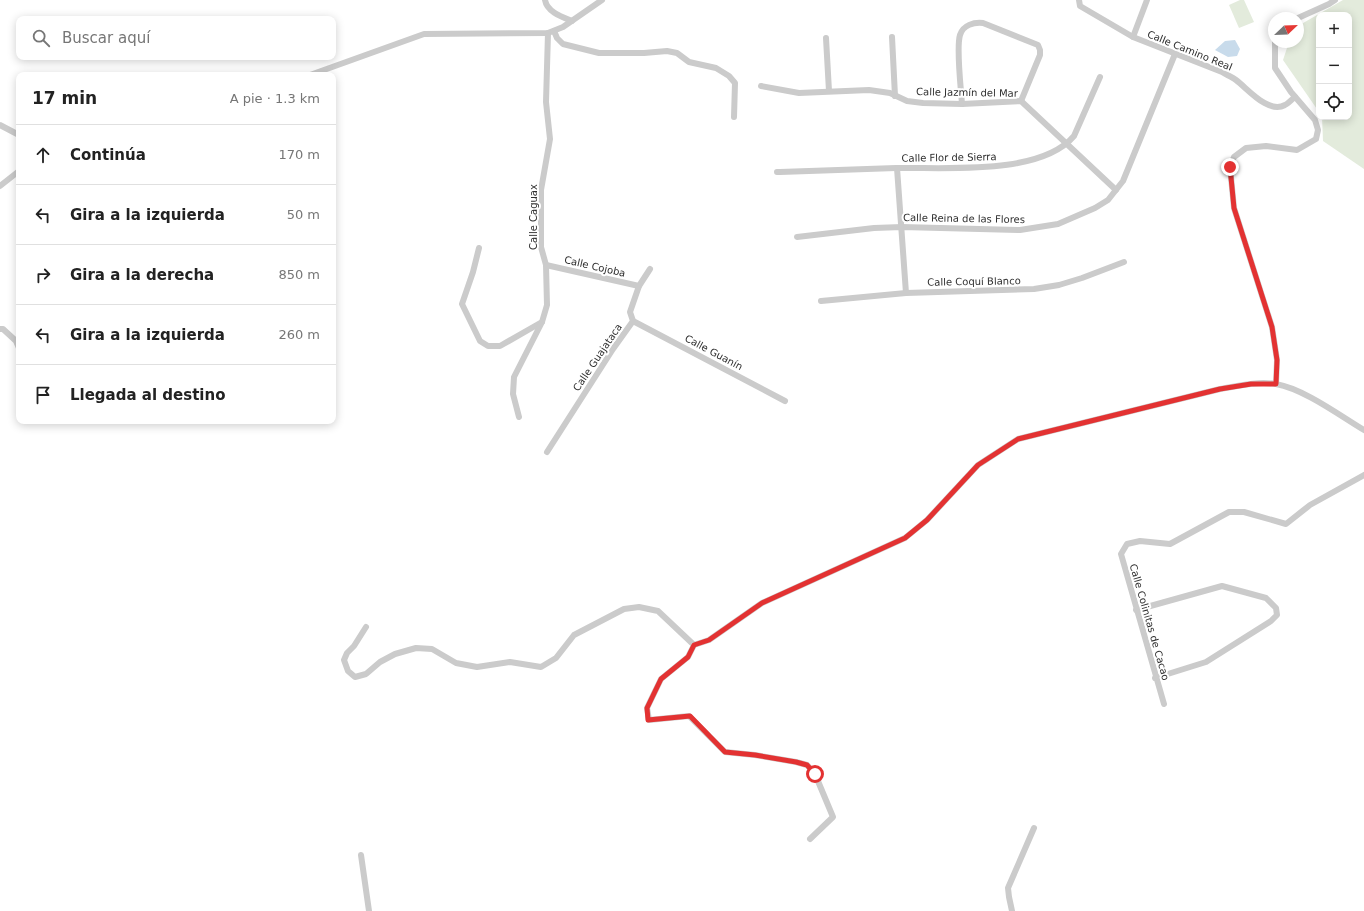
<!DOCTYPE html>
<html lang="es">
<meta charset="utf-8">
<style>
body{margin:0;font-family:"DejaVu Sans",sans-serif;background:#f2f2f2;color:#222}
.controls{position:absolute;right:12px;top:12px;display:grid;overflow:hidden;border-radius:8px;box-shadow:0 2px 10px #0003}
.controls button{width:36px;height:36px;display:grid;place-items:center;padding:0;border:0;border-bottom:1px solid #e0e0e0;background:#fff;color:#222;font:20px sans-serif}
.compass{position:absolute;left:1268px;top:12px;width:36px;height:36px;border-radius:50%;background:#fff;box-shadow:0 2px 10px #0003;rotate:67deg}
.stop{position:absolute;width:12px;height:12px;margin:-9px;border:3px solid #e33232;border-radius:50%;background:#fff}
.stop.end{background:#e33232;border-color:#fff;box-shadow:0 1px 4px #0008}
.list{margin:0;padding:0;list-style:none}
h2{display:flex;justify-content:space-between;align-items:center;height:52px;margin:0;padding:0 16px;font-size:17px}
h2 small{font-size:13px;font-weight:400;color:#767676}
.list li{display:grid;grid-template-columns:26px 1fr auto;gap:12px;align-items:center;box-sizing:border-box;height:60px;padding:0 16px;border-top:1px solid #e0e0e0}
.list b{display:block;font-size:15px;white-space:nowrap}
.list em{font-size:13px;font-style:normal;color:#767676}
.icon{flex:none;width:22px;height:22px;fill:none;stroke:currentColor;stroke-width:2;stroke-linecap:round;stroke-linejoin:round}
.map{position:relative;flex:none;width:1364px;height:911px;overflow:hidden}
.search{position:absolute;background:#fff;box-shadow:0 2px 10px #0003;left:16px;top:16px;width:320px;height:44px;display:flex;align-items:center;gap:10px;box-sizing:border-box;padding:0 14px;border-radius:8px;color:#767676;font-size:15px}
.panel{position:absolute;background:#fff;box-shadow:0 2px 10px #0003;left:16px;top:72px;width:320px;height:352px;border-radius:8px}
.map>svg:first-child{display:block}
.green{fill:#e3ebdc}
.water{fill:#c8dbeb}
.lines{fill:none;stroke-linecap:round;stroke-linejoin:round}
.minor{stroke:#cbcbcb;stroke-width:6}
.route{stroke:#e33232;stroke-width:5}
.labels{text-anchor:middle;stroke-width:4;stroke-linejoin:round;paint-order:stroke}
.street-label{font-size:10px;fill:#2e2e2e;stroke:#fff}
</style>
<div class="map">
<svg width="1364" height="911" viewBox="0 0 1364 911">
<rect width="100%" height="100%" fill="#fff"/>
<!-- green -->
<g class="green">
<polygon points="1240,0 1244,0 1254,22 1239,28 1229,5"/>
<polygon points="1343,0 1364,0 1364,169 1323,141 1322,117 1349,117 1349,15 1319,15 1319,112 1283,60 1289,42 1298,42 1298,26"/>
</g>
<!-- water -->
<polygon class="water" points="1235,40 1240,49 1237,56 1228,57 1215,50 1225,41"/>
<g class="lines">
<!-- minor -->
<g class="minor">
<path d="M545,0C547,12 562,17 572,21"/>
<path d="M1079,0L1080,6L1133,37L1222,72C1227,75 1232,77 1236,80C1248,89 1268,114 1285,105C1288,104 1292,99 1295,97"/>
<polyline points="1298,18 1329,4 1335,0"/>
<polyline points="554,31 557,38 563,44 599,53 644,53 667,51 677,53 689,62 716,68 729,76 735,83 734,117"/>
<polyline points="892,37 895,96"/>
<polyline points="1133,37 1147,0"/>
<polyline points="826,38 829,91"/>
<polyline points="1275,42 1275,68 1291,92 1315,120 1318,130 1316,139 1297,150 1266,146 1246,148 1234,157 1230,167 1234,208 1272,327 1277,360 1276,384"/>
<polyline points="310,75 424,34 548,33 563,27 602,0"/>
<polyline points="761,86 799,93 869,90 890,93 907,101 923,103 962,104 1021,101 1116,190"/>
<path d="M962,104C961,88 956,48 960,35C963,25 974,22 983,23L1038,45L1040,50V55L1021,101"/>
<polyline points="0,125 19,135"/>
<polyline points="897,168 906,293"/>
<path d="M777,172C817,171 857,169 896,168C945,167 1040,176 1074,136L1100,77"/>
<polyline points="0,186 19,171"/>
<polyline points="797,237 874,228 902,227 1020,230 1058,224 1095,208 1108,200 1123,181 1175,54"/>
<polyline points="479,248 473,272 462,304 480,341 488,346 500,346 542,322"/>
<polyline points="546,265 639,286"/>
<polyline points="821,301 906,293 1034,289 1059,285 1082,278 1124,262"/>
<polyline points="633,321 785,401"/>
<polyline points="0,329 3,329 16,341 19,348"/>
<polyline points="519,417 513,394 514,377 542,322 547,305 546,265 541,247 541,190 550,139 546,102 548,33"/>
<polyline points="547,452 613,349 633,321 630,312 639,286 650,269"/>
<polyline points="1136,610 1222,586 1266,598 1276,608 1277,615 1271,621 1206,662 1155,678"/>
<polyline points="366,627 354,646 347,653 344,660 348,671 355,677 366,674 380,662 395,654 416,648 432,649 456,663 477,667 510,662 541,667 556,658 574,635 624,609 639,607 658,611 694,645"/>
<polyline points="1164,704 1121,554 1127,544 1140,541 1170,544 1229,512 1244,512 1286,524 1310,505 1364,475"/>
<path d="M810,839L833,817L815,774L807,765L796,762L755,755L725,752L689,716L649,720L647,708L661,679L688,657L694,645L709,640L762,603L905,538L927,520L978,465L1018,439L1220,389C1238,386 1257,381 1276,384C1304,389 1339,415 1364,430"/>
<polyline points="361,855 369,911"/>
<polyline points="1012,911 1009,897 1008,888 1034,828"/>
</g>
</g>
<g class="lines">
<!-- route -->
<polyline class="route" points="815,774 807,765 796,762 755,755 725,752 690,716 648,720 647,708 661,679 688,657 694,645 709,640 762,603 905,538 927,520 978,465 1018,439 1220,389 1251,384 1276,384 1277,360 1272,327 1234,208 1230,167"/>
</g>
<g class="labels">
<!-- street labels -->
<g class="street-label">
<text transform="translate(1190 50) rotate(22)" y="4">Calle Camino Real</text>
<text transform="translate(967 92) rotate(1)" y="4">Calle Jazmín del Mar</text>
<text transform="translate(949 157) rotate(-1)" y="4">Calle Flor de Sierra</text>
<text transform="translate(533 217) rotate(-90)" y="4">Calle Caguax</text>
<text transform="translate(964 218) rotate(1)" y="4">Calle Reina de las Flores</text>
<text transform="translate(595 266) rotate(13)" y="4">Calle Cojoba</text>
<text transform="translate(974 281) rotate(-1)" y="4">Calle Coquí Blanco</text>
<text transform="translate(714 352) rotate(28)" y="4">Calle Guanín</text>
<text transform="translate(597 357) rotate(-56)" y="4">Calle Guajataca</text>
<text transform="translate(1150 622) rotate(74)" y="4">Calle Colinitas de Cacao</text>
</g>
</g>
</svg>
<div class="controls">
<button>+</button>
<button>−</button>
<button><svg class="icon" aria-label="locate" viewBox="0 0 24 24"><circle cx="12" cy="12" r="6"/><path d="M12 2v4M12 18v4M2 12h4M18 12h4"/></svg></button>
</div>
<svg class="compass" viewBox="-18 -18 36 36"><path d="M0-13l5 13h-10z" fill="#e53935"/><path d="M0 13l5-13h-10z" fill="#767676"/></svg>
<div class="stop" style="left:815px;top:774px"></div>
<div class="stop end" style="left:1230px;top:167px"></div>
<div class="search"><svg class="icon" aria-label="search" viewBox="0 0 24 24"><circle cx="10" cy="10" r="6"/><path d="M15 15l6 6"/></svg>Buscar aquí</div>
<section class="panel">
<h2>17 min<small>A pie · 1.3 km</small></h2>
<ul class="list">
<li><svg class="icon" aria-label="ahead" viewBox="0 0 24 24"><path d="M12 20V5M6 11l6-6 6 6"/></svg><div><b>Continúa</b></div><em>170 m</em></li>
<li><svg class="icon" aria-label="left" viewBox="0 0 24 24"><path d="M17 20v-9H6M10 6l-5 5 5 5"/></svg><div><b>Gira a la izquierda</b></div><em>50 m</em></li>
<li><svg class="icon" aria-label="right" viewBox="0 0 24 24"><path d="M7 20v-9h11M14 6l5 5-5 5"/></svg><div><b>Gira a la derecha</b></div><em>850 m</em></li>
<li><svg class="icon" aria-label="left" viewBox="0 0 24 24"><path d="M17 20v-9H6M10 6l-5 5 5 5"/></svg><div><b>Gira a la izquierda</b></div><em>260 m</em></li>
<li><svg class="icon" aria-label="arrive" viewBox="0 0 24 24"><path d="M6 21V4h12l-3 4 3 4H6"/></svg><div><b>Llegada al destino</b></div></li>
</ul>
</section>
</div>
